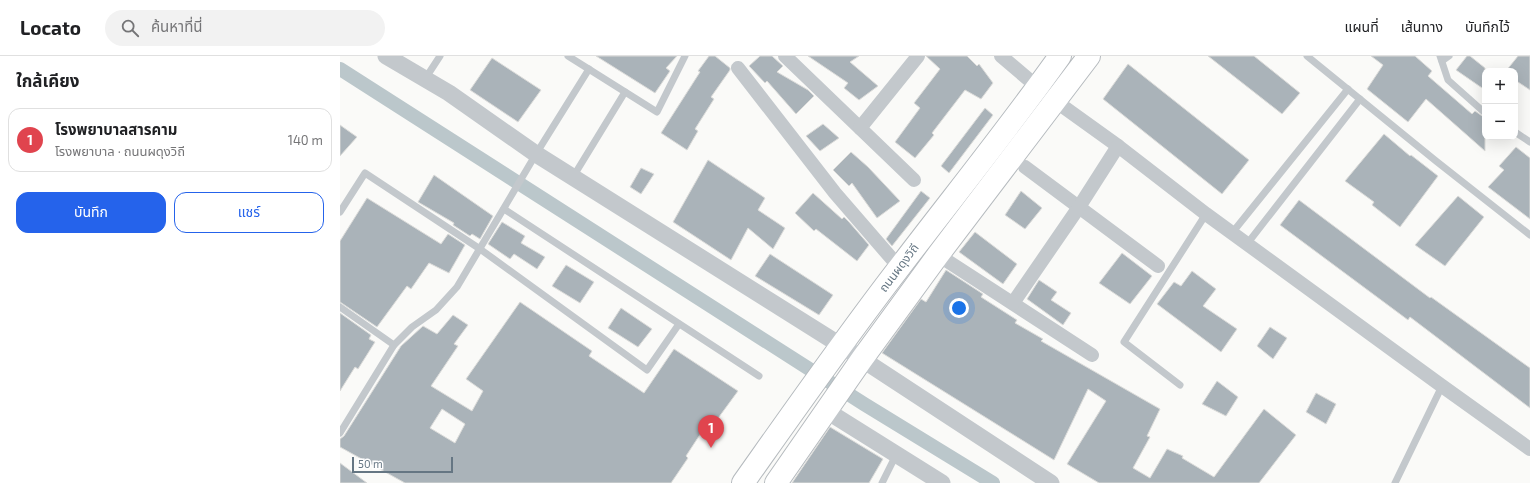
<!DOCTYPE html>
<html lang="th">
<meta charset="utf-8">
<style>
body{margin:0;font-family:"Exo 2","Noto Sans Thai",sans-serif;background:#f2f2f2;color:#202124}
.controls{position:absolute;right:12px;top:12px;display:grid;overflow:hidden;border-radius:8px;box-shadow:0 4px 16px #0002}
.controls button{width:36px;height:36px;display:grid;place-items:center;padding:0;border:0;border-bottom:1px solid #e0e0e0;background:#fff;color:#202124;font:20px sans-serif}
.scale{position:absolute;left:12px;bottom:10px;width:101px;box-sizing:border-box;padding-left:4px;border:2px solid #657683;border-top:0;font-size:11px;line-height:14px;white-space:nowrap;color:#657683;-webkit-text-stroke:3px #fff;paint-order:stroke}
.you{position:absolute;left:619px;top:252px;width:14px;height:14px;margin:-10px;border:3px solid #fff;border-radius:50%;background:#1a73e8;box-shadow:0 0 0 6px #1a73e833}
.badge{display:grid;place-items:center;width:26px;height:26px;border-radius:50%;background:#2563eb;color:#fff;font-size:13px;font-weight:700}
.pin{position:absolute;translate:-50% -33px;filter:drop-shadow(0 1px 2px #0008)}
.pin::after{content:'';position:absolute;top:21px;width:14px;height:12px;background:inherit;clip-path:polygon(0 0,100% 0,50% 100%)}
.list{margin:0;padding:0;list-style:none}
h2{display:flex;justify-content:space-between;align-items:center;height:52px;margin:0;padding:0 16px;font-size:17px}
h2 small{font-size:13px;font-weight:400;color:#757577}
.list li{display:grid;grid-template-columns:26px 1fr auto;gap:12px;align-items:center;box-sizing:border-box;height:64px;margin:0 8px 8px;padding:0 8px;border:1px solid #e0e0e0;border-radius:12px}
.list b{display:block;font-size:15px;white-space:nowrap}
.list p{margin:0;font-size:13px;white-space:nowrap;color:#757577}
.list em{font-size:13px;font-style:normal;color:#757577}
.actions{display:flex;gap:8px;padding:12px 16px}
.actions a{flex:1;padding:9px 0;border:1px solid #2563eb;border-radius:12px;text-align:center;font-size:14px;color:#2563eb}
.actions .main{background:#2563eb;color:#fff}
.icon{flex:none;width:22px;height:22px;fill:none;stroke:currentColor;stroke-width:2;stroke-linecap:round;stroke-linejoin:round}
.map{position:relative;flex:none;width:1190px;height:427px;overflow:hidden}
header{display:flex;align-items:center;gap:24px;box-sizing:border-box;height:56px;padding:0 20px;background:#fff;border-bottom:1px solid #e0e0e0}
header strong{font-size:19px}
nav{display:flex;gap:22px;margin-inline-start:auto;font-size:14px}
.search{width:280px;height:36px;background:#f2f2f2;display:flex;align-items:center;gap:10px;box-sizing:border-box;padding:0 14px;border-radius:22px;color:#757577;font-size:15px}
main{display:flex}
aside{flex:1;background:#fff}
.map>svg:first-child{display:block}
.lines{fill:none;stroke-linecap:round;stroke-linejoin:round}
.canal{stroke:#bbc7cb;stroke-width:14}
.building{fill:#aab3b9;stroke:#dcdcda;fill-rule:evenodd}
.primary-casing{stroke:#b5babe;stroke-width:24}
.service{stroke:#c3c8cc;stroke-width:7}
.minor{stroke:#c3c8cc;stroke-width:14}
.tertiary{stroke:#c3c8cc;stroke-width:17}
.primary{stroke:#fff;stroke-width:22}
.labels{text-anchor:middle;stroke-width:4;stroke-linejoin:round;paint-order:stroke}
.street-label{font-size:12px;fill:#657683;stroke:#fff}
</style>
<header>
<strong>Locato</strong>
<div class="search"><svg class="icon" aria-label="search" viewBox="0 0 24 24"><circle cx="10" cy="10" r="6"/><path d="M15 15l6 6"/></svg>ค้นหาที่นี่</div>
<nav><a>แผนที่</a><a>เส้นทาง</a><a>บันทึกไว้</a></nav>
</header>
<main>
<aside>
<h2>ใกล้เคียง<small></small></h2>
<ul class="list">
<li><span class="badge" style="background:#e0444e">1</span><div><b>โรงพยาบาลสารคาม</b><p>โรงพยาบาล · ถนนผดุงวิถี</p></div><em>140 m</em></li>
</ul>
<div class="actions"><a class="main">บันทึก</a><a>แชร์</a></div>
</aside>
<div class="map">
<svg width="1190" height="427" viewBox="0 0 1190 427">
<rect width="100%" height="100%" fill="#fafaf8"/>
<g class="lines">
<!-- canal -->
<polyline class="canal" points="0,13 524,348 653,427"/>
</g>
<!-- building -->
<g class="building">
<polygon points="256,0 337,0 326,12 330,15 315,37"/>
<polygon points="369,0 375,0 390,12 390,14 371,41 374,43 355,73 358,75 347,94 321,77 360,16 358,15"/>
<polygon points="420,0 432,0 443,10 437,16 468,34 474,40 456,58 427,25 425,27 409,10"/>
<polygon points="468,0 519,0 510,6 538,30 519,44 504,32 508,27"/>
<polygon points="586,0 627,0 637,10 639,8 653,27 641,43 625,34 592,77 594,79 575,102 555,86 580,52 574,47 600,13"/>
<polygon points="868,0 914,0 960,37 942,58"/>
<polygon points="1031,0 1075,0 1092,15 1088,20 1132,58 1135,55 1145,62 1145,95 1086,43 1068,66 1027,33 1043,9"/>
<polygon points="1127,0 1130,0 1145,12 1145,34 1116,14"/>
<polygon points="1178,0 1190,0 1190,34 1175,24 1175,15 1166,15"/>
<polygon points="152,2 201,34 178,66 130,34"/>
<polygon points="788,8 909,104 882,138 763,43"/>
<polygon points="645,52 653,59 609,117 601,110"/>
<polygon points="483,68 499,82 480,95 466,80"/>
<polygon points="0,69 17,81 0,100"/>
<polygon points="1044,78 1070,100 1071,99 1098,120 1060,171 1032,149 1034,146 1005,125"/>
<polygon points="1176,91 1190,102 1190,163 1148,131 1164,114 1159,110"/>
<polygon points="511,96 528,111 560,145 537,162 512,127 509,130 493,114"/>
<polygon points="368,104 425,142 418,154 445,172 433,193 408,172 391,204 333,166"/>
<polygon points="301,112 314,118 301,138 290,131"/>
<polygon points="94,119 153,160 140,183 132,178 130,180 113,169 114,167 78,146"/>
<polygon points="581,135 590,142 552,190 546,183"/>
<polygon points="681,135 702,152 685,173 665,159"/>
<polygon points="473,137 502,163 504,161 509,166 529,189 517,205 476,173 474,175 455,157"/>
<polygon points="1118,140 1144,161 1105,210 1075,189"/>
<polygon points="27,142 101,188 108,178 125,189 109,217 89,207 71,233 67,230 37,271 0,246 0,185"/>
<polygon points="959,144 1090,242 1091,241 1190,312 1190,352 1070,261 1068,264 940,169"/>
<polygon points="162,166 185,180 181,187 205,201 197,213 174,198 170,203 148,188"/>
<polygon points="635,176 677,208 663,228 619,196"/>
<polygon points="782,197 812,220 790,248 759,227"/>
<polygon points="430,198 493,239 479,259 415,220"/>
<polygon points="226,209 254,226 240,247 212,230"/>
<polygon points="606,214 643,238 641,241 677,264 675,267 703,283 701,285 820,353 807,380 810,381 793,412 810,422 827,393 843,400 842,402 874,421 924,353 956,379 919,427 759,427 727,408 766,345 748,333 714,404 542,297 581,243 586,246"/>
<polygon points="852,215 876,233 863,250 897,273 881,296 817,248 834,226 841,230"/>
<polygon points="699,224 717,236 711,244 731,257 723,269 687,243"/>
<path d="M180,246L252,295L249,300L304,337L334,293L398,335L365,380L361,377L346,400L348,402L331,427H65L0,391V383L4,380L61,290L83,270L97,278L113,259L128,269L114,288L118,290L91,330L132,355L143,335L126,323ZM102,353L125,368L115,387L90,372Z"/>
<polygon points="281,252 312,273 298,291 268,272"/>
<polygon points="0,257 31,279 29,283 35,286 18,313 15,311 0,335"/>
<polygon points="930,271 947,282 933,303 917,290"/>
<polygon points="877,325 898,341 886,360 862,348"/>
<polygon points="976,337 996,348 986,368 966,356"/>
<polygon points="490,371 543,403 529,427 452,427"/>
<polygon points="0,407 27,427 0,427"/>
</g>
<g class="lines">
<defs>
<g id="primary">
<path d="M403,427C454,355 505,282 559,212C613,141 669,72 720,0"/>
<polyline points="436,427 522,303 598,199 749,0"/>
</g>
</defs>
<!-- primary casing -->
<use href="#primary" class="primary-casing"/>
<!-- service -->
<g class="service">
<polyline points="228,0 317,56 345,0"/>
<polyline points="967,0 1096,105 1190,179"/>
<polyline points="1100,0 1108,24 1145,57"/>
<polyline points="1102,5 1109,0"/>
<polyline points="85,23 100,0"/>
<polyline points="1175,76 1190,86"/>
<polyline points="233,121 285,36"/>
<polyline points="164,153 419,320"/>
<polyline points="0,156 25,117 140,193 307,314 339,268"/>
<polyline points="892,177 1008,33"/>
<polyline points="907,188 1020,43"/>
<polyline points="0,251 54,289"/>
<polyline points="840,329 784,286 866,158"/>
<polyline points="0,377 54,289 72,271 96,254 117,231 196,98 249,13"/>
<polyline points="542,427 556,399"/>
<polyline points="1055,427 1102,330"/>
</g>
<!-- minor -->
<g class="minor">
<polyline points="445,0 574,124"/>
<polyline points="661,0 707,39 778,90 866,158 1102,330 1190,393"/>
<polyline points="398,12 495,137 559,211"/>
<polyline points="520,72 578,0"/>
<polyline points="685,111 818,210"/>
<polyline points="598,199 752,299"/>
<polyline points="673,247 739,151 778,90"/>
</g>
<!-- tertiary -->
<g class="tertiary">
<polyline points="46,0 109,37 196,98 508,294 711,427"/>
<polyline points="487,355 602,427"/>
</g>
<!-- primary -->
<use href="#primary" class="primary"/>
</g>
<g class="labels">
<!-- street labels -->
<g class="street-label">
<text transform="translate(559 212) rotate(-53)" y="4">ถนนผดุงวิถี</text>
</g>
</g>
</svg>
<div class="controls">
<button>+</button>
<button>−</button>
</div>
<div class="scale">50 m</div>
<div class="you"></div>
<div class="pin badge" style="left:371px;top:392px;background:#e0444e">1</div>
</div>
</main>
